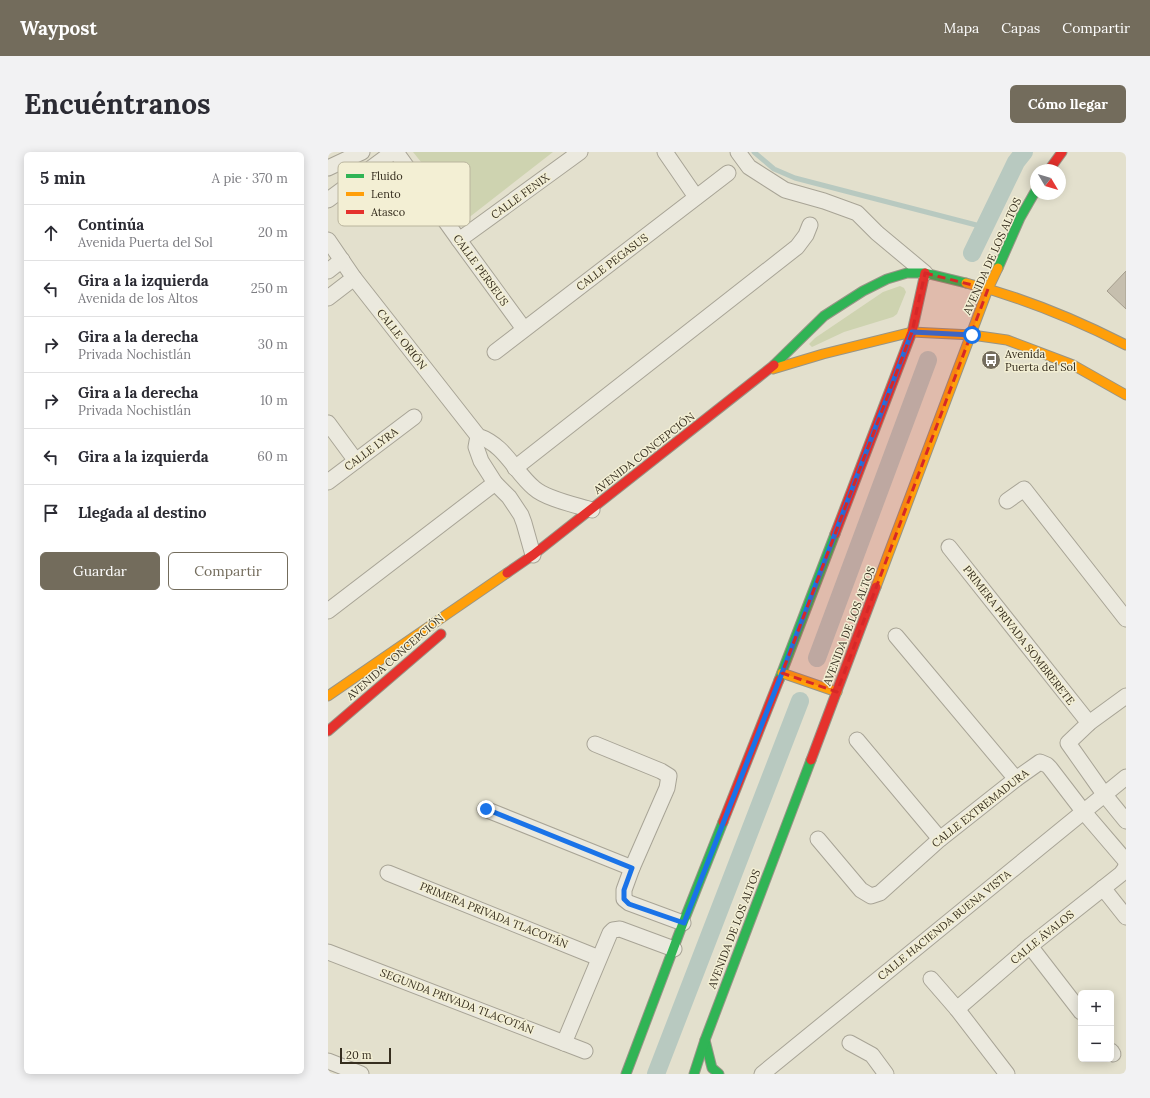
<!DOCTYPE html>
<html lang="es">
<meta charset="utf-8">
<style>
body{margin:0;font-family:Lora,serif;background:#f2f2f3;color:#2b2b33}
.controls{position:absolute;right:12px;bottom:12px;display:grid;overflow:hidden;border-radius:6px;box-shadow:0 2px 10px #0003}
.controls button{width:36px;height:36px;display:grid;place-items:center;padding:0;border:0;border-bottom:1px solid #e1e1e2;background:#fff;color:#2b2b33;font:20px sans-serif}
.compass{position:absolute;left:702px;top:12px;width:36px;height:36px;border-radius:50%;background:#fff;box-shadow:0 2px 10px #0003;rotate:128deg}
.scale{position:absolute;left:12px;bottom:10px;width:51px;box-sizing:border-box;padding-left:4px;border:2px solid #362e1f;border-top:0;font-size:11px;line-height:14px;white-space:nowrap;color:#362e1f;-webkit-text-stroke:3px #f3efd4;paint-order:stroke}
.stop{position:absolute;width:12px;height:12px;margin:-9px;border:3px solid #1a73e8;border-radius:50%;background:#fff}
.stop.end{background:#1a73e8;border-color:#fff;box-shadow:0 1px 4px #0008}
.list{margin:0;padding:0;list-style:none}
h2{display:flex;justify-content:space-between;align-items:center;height:52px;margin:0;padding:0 16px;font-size:17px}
h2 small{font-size:13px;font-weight:400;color:#7c7c81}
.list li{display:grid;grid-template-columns:26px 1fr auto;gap:12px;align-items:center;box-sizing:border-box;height:56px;padding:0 16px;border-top:1px solid #e1e1e2}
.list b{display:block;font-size:15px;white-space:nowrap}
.list p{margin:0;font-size:13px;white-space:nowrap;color:#7c7c81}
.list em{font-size:13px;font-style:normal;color:#7c7c81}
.actions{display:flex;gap:8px;padding:12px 16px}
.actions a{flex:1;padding:9px 0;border:1px solid #736c5c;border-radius:6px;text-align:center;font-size:14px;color:#736c5c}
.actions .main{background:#736c5c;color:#fff}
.icon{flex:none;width:22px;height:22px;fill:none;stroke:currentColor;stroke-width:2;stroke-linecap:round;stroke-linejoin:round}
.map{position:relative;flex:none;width:798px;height:922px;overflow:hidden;border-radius:6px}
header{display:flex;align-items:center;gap:24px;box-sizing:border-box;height:56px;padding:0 20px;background:#736c5c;color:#fff}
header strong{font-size:19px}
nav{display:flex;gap:22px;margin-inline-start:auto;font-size:14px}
.intro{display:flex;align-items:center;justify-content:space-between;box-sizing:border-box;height:96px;padding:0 24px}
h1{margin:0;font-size:28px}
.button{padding:10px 18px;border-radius:6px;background:#736c5c;color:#fff;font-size:14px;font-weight:700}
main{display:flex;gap:24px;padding:0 24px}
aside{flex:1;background:#fff;border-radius:6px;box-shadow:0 2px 10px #0003}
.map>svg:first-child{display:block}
.green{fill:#ced3b0}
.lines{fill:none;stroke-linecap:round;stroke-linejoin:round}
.stream{stroke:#b8c9c0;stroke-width:5}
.canal{stroke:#b8c9c0;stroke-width:18}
.building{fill:#c6bfae;stroke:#a39c8c}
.street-casing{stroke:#a8a496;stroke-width:17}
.fast-casing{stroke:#989486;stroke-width:11}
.slow-casing{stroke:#989486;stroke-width:11}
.jam-casing{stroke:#989486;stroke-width:11}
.street{stroke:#ebe9de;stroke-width:15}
.fast{stroke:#30b455;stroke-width:9}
.slow{stroke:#ff9f0a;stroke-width:9}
.jam{stroke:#e5322d;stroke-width:9}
.route{stroke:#1a73e8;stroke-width:5}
.marked{fill:#d62828;fill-opacity:0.2;stroke:#d62828;stroke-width:3;stroke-dasharray:8 5;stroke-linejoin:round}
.labels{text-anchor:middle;stroke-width:3;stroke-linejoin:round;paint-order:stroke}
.street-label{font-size:11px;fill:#362e1f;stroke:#f3efd4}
.poi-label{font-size:11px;fill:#362e1f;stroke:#f3efd4;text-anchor:start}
.key{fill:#f3efd4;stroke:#bab59e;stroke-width:1}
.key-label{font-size:11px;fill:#362e1f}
</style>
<header>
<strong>Waypost</strong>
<nav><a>Mapa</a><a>Capas</a><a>Compartir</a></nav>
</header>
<div class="intro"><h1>Encuéntranos</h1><a class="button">Cómo llegar</a></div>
<main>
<aside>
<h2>5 min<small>A pie · 370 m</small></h2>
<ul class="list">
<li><svg class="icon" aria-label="ahead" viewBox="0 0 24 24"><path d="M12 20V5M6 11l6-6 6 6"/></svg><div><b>Continúa</b><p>Avenida Puerta del Sol</p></div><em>20 m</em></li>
<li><svg class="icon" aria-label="left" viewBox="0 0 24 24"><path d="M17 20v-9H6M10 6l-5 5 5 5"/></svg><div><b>Gira a la izquierda</b><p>Avenida de los Altos</p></div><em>250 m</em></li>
<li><svg class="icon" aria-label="right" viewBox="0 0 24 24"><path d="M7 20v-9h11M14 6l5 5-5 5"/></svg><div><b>Gira a la derecha</b><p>Privada Nochistlán</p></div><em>30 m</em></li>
<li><svg class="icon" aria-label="right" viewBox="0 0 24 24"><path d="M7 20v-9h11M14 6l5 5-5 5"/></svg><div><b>Gira a la derecha</b><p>Privada Nochistlán</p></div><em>10 m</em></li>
<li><svg class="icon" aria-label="left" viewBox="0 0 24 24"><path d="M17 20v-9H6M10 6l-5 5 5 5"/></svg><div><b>Gira a la izquierda</b></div><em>60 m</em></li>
<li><svg class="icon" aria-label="arrive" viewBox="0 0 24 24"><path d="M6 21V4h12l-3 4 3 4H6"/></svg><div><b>Llegada al destino</b></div></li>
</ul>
<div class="actions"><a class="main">Guardar</a><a>Compartir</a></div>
</aside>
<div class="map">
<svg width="798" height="922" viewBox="0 0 798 922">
<rect width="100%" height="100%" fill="#e3e0cd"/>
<!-- green -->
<g class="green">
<polygon points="85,0 225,0 139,67"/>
<polygon points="572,134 576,136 578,140 569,162 565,165 516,180 484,195 481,192 487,186 555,140"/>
</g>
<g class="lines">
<!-- stream -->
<polyline class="stream" points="426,0 446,17 467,26 656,75"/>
<!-- canal -->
<g class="canal">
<polyline points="644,101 688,10 696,0"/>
<polyline points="489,506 600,208"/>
<polyline points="328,922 472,549"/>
</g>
</g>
<!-- building -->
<polygon class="building" points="798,119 798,157 779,139"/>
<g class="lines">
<defs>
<g id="street">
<polyline points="68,0 131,88 196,177"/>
<polyline points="337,0 368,45"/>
<polyline points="410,0 421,15 457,38 496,49 529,61 549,81 597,121"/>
<polyline points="0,16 34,0"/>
<polyline points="0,48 65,0"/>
<path d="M0,88L26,126L150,284C177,293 186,319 206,336C218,347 248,353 264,358"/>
<polyline points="131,88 252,0"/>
<polyline points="0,119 14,108"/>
<polyline points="0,146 26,126"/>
<polyline points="167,200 400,21"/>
<polyline points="0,271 28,309"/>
<polyline points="150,284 148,295 153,309 167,331 181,345 193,363 196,371 205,403"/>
<polyline points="187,316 469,95 478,83 482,73"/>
<polyline points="0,330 86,265"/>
<polyline points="679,349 696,337 798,467"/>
<polyline points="621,395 761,571"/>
<polyline points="0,459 167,331"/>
<polyline points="568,484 688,627"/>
<polyline points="798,544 761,571 740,591 776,642 798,669"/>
<polyline points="529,588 612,687"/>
<polyline points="267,592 333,619 341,624 339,636 304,716 296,738 296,747 301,751 355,771"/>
<polyline points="157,657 304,716"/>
<polyline points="490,687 533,738 543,744 552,741 612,687 688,627 712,610 719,613 722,616 755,659 797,708 798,712"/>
<polyline points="60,721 271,806"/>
<polyline points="775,736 798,765"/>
<polyline points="702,794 753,860"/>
<polyline points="0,800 257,899"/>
<polyline points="603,827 629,857 679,922"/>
<polyline points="629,857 702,794 793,722 798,715"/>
<polyline points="236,891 282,781 285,778 292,777 346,797"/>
<polyline points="522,891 544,903 558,922"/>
<polyline points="783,899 785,902"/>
<polyline points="0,909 33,922"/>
<polyline points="434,922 798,625"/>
</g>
<g id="fast">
<polyline points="670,116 692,66 708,38"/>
<polyline points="446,213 496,164 535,139 559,127 579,121 597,121 638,131"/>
<polyline points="451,528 507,382"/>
<polyline points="377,888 384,916 391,922"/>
<polyline points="298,922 355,771 395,670"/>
<polyline points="366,922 377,888 483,608"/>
</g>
<g id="slow">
<path d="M638,131C693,145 747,167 798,193"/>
<polyline points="445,217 495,202 584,180 644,183 679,188 745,213 798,243"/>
<polyline points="548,435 660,137 670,116"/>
<polyline points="454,521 509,540"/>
<polyline points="0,544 179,421"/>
</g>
<g id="jam">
<polyline points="721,18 734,0"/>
<polyline points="507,382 584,180 597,121"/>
<polyline points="179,421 205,403 446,213"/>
<polyline points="0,579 113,482"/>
<polyline points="483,608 548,435"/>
<polyline points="395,670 451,528"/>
</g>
</defs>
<!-- street casing -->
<use href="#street" class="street-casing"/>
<!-- fast casing -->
<use href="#fast" class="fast-casing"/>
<!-- slow casing -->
<use href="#slow" class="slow-casing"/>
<!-- jam casing -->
<use href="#jam" class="jam-casing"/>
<!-- street -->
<use href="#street" class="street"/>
<!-- fast -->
<use href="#fast" class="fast"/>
<!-- slow -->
<use href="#slow" class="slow"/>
<!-- jam -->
<use href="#jam" class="jam"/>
</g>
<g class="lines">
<!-- route -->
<polyline class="route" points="158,657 304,716 296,738 296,747 301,752 356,771 454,521 584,180 644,183"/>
</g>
<!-- marked area -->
<path class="marked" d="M597,121L660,137L509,540L454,521L584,180Z"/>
<!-- icons -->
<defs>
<symbol id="bus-disc" viewBox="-11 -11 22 22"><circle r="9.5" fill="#736c5c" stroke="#f3efd4"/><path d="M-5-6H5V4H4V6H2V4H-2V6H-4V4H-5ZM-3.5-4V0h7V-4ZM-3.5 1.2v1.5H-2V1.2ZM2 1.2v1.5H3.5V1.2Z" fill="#fff"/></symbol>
</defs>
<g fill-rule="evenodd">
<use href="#bus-disc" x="652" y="197" width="22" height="22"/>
</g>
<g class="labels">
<!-- street labels -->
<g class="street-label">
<text transform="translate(192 44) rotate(-36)" y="4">CALLE FENIX</text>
<text transform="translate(664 104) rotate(-66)" y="4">AVENIDA DE LOS ALTOS</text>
<text transform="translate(284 110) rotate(-37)" y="4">CALLE PEGASUS</text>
<text transform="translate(153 118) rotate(54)" y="4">CALLE PERSEUS</text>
<text transform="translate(74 187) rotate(52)" y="4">CALLE ORIÓN</text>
<text transform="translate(43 297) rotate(-37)" y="4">CALLE LYRA</text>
<text transform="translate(316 301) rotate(-38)" y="4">AVENIDA CONCEPCIÓN</text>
<text transform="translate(521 474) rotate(-69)" y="4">AVENIDA DE LOS ALTOS</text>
<text transform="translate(691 483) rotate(52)" y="4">PRIMERA PRIVADA SOMBRERETE</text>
<text transform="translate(67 505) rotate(-41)" y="4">AVENIDA CONCEPCIÓN</text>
<text transform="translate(652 656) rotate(-38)" y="4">CALLE EXTREMADURA</text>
<text transform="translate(166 763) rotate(22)" y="4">PRIMERA PRIVADA TLACOTÁN</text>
<text transform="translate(616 773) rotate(-39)" y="4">CALLE HACIENDA BUENA VISTA</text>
<text transform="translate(406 777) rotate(-69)" y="4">AVENIDA DE LOS ALTOS</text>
<text transform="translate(714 785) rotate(-39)" y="4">CALLE ÁVALOS</text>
<text transform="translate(129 849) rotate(21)" y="4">SEGUNDA PRIVADA TLACOTÁN</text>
</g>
<!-- poi labels -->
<g class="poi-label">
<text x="677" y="206">Avenida<tspan x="677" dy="13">Puerta del Sol</tspan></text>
</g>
</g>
<!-- legend -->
<rect x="10" y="10" width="132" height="64" rx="6" class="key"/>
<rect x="18" y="22" width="18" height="4" fill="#30b455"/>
<rect x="18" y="40" width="18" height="4" fill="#ff9f0a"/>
<rect x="18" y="58" width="18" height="4" fill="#e5322d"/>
<g class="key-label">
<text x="43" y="28">Fluido</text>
<text x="43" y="46">Lento</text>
<text x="43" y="64">Atasco</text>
</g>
</svg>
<div class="controls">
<button>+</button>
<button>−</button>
</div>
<svg class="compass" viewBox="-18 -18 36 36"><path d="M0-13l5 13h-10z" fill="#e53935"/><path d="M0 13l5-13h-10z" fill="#7c7c81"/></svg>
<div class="scale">20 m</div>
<div class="stop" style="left:644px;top:183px"></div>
<div class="stop end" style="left:158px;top:657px"></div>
</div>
</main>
